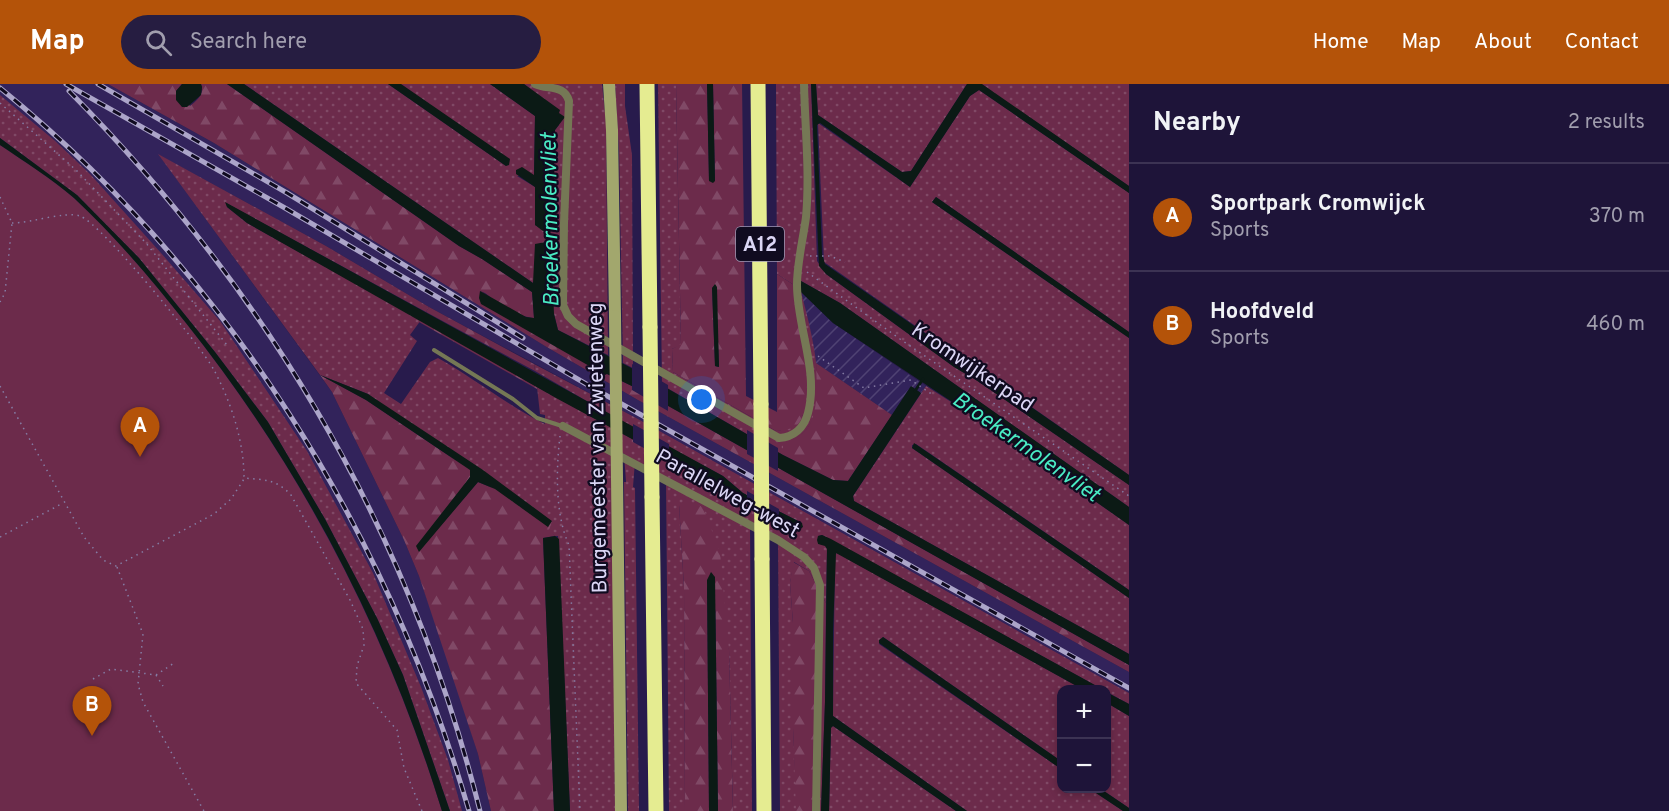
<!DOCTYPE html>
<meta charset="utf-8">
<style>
body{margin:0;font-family:Overpass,sans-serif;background:#261d41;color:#f1f3f6}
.controls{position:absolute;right:18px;bottom:18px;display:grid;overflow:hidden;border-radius:12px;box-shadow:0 3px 9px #0003}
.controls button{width:54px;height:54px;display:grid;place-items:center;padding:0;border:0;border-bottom:2px solid #3c3353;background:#1e1439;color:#f1f3f6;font:30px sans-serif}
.you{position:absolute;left:702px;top:316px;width:21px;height:21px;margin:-15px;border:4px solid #fff;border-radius:50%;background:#1a73e8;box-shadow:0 0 0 9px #1a73e833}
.badge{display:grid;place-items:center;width:39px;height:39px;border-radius:50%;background:#b45309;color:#fff;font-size:20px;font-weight:700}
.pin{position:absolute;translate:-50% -50px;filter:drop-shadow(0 2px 3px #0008)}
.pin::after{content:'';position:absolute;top:32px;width:21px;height:18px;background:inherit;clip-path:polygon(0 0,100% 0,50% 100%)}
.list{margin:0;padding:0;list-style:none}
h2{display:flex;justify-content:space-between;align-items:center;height:78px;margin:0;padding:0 24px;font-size:26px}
h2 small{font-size:20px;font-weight:400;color:#a19eae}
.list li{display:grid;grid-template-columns:39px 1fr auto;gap:18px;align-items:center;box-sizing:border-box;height:108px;padding:0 24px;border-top:2px solid #3c3353}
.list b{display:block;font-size:22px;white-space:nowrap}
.list p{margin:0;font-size:20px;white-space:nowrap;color:#a19eae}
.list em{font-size:20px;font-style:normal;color:#a19eae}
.icon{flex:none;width:33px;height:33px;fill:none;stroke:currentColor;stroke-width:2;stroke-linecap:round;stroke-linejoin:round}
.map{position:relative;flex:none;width:1129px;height:727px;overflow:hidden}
header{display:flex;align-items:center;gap:36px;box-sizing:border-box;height:84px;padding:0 30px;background:#b45309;color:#fff}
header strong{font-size:28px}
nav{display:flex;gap:33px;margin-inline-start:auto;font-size:21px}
.search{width:420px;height:54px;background:#261d41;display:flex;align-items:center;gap:15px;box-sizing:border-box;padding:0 21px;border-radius:33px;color:#a19eae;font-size:22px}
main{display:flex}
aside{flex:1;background:#1e1439}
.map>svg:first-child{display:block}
.built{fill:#32235b}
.industrial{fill:url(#industrial-furrows)}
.grass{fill:url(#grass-dots)}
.forest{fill:url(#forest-firs);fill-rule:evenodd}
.pitch{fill:#6c2b4b}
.water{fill:#0b1a15}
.pier{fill:#281b4c}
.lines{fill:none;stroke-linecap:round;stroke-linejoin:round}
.stream{stroke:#0b1a15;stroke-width:3}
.path{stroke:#857ca4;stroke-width:1.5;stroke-dasharray:1.5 4.5;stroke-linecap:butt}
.lane{stroke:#757855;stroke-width:4}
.street{stroke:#757855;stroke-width:8}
.secondary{stroke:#a2a76d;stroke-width:12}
.highway{stroke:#e5ec91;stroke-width:15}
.rail-casing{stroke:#aca5c9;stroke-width:5}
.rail{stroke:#100b20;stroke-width:3;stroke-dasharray:9;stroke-linecap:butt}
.secondary-bridge{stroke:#a2a76d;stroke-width:12}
.highway-bridge{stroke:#e5ec91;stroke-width:15}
.labels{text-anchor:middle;stroke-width:4.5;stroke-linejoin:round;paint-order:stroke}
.shield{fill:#100b20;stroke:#9e99b5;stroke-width:1.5}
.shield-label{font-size:20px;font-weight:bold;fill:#dbd6f5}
.street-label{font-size:21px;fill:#dbd6f5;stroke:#100b20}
.water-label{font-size:22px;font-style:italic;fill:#49ebc3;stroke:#100b20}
</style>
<header>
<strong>Map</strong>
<div class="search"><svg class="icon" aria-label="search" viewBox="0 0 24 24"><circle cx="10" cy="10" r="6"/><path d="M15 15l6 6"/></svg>Search here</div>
<nav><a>Home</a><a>Map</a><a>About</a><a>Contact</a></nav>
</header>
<main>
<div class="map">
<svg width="1129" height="727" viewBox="0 0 1129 727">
<defs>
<pattern id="industrial-furrows" width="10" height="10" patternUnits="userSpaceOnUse" patternTransform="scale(1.5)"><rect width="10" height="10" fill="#32235b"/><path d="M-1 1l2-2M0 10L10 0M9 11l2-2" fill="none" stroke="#4f4273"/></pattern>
<pattern id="grass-dots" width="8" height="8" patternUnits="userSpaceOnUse" patternTransform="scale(1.5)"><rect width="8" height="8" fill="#6c2b4b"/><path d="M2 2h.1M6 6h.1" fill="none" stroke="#804966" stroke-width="1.8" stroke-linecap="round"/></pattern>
<pattern id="forest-firs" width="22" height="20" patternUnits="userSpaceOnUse" patternTransform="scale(1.5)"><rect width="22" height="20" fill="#6c2b4b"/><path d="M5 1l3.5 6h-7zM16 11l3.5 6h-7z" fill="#804966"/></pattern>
</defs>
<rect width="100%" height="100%" fill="#281b4c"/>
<!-- built -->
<polygon class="built" points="0,0 108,0 214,59 545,262 638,316 1129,588 1129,609 638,335 429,223 326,162 159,71 332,308 404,456 419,492 448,575 478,670 491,727 442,727 435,704 73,114 0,61"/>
<!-- industrial -->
<polygon class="industrial" points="801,208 833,239 926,302 921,309 910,303 892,331 816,279"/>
<!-- grass -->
<g class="grass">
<polygon points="244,0 388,0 506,82 509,75 400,0 490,0 535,32 534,91 517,92 535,103 535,141 542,145 555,46 559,41 559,29 524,0 602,0 606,39 608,271 558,246 554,230 533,199"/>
<polygon points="615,0 625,0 625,22 632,71 633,284 623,279 619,66"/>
<path d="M658,0H676L681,261L672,265L673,288L776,347C789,345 795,343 803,331L794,201L777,190L776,0H811L817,177L826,190L954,283L976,296L1129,401V423L840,219L801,197V208C810,242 842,353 783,357V371L662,301Z"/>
<polygon points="816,0 967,0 911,87 902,88 818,31"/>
<polygon points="982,0 1129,0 1129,102 982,1"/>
<polygon points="979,6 1129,109 1129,248 936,113 932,118 1129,254 1129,391 824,178 818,39 910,103 970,12"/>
<polygon points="0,11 54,56 90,90 161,169 220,237 307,367 373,489 421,603 448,676 462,727 450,727 403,591 377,534 325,435 268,338 215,268 139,174 77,111 0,54"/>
<path d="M158,70L326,162L429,223L426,228L226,119L227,123L247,139L421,236L410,251L417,257L384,309L401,320L430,278L438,274C474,294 508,322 545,340V331L540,330L537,303L717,401L779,437L800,445L802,439L743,409L723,392L628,341L535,287L534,280L638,335L1129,609V620L1107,608L1106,606L1102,605L822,451L818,452L827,464L826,519L809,487L794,478L790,499L793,539V644L797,724L796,727H780L778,456L750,438L752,727H733L729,566L679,420L684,504L685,727H669L666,393L635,377L633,403L635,404L639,727H628L624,398H626L624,370L612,364L615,727H570L558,452H555L368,310L320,291Z"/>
<polygon points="926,302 981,337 1129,441 1129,506 916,360 912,361 912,364 1129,514 1129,570 854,417 853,412"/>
<polygon points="837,469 1082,605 1062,606 1061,677 883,553 879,560 1061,685 1062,704 1090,705 1123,727 967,727 833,632 835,470"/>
<polygon points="1107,619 1129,632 1129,724 1101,705 1106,704"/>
<polygon points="833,642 956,727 829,727 831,643"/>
</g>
<!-- forest -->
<g class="forest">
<path d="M108,0H182L176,7L190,22C197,16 205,10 201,0H227L459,162L482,175L532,208L534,234C521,233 502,223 492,215C488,211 486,209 480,207L607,290L638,305L1129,581V588L638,316L545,262L214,59Z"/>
<path d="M676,0H707L709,97L715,96L713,0H742L746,312L777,328V190L794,201C799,230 818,318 798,340C792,346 783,346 776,347L673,288L672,265L681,260ZM715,201L719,282L718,283L715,282L712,204Z"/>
<polygon points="429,223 534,280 535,287 426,228"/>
<polygon points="421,236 537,303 537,305 419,238"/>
<path d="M816,279L892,331L848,397L833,396L783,371V356C822,355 817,306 816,279Z"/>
<polygon points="320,291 366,316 470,386 470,393 419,467 478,398 495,405 548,443 552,437 549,446 555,452 543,454 554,727 491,727 478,670 419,492 404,456 332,308"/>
<polygon points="690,418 703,423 720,468 729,566 733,727 718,727 715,493 707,496 709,727 685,727 684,504 679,420"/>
<polygon points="793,478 809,487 826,519 825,618 821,727 796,727 793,644 793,539 790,499"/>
</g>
<!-- pitch -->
<path class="pitch" d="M0,61C25,78 51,94 74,114C115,152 152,196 186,239C302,385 387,549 442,727H0Z"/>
<!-- water -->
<g class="water">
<polygon points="182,0 201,0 202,3 201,11 187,23 182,23 176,16 176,7"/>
<polygon points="227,0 244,0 533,199 535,160 551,157 554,230 558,246 637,287 783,371 833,396 848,397 911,302 921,309 853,412 854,417 1129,570 1129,581 638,305 607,290 605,291 481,220 479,214 480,207 526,233 534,234 532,208 482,175 459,162"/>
<polygon points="388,0 401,0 510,75 509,81 506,82"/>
<polygon points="490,0 524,0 560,26 559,29 565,33 555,46 553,145 543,147 535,141 535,103 516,90 516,86 522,83 534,91 535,32"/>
<polygon points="707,0 713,0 715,97 713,99 709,97"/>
<polygon points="811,0 816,0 818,31 902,88 911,87 967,0 982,0 1129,102 1129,109 979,6 970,12 910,103 820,39 817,41 822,170 825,180 1129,391 1129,401 976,296 954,283 826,190 819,182"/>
<path d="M0,54L77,111L139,174L215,268L268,338L325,435L377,534L403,591L450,727H442C387,548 303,386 186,239C152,196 115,152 74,114C51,94 25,78 0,61Z"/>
<polygon points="936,113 1129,248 1129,254 932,118"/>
<polygon points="225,118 723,392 743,409 802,439 803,443 800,445 779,437 717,401 556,314 247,139 227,123"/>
<polygon points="801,197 840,219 1129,423 1129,441 981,337 833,239 801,208"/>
<polygon points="715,200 717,203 719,283 715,282 712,204"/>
<polygon points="320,291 368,310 483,386 552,437 548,443 495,405 478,398 419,468 416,462 470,393 470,386 366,316"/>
<polygon points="914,359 1129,506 1129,514 912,364"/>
<polygon points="822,451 831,455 1102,605 1082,605 836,469 833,547 833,632 967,727 956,727 833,642 831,644 829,727 821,727 825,618 827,465 825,462 818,460 817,456 818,452"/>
<polygon points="555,452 559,455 570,727 554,727 543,454"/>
<polygon points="711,488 715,493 718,727 709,727 707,496"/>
<polygon points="883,553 1061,677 1061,685 879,559 879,556"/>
<polygon points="1106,608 1129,620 1129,632 1107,619"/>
<polygon points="1090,705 1101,705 1129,724 1129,727 1123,727"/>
</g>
<!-- pier -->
<g class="pier">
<polygon points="632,280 668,301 668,327 632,306"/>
<polygon points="633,340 669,360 669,378 633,358"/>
<polygon points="747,346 778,364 778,387 747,370"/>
<polygon points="747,407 779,425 779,441 747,423"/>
</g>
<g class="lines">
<!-- stream -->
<g class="stream">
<polyline points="549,143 549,161"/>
<polyline points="915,307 923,295"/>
</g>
<!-- path -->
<g class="path">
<polyline points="0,19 76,86 146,159 227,261"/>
<polyline points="0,113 12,139 5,209 0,218"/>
<path d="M12,139C31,139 65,127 80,132C101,139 201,262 214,286C231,318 244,357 244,394C265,396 276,395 291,411L350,516L363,545L364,561L357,582L356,599L397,646L404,684L422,727"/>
<polyline points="810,172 830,172 845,178"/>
<polyline points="807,188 900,255 1129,412"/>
<polyline points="818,272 864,304 911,296 933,311"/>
<polyline points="0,302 84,453 103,476 116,482 214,430 231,415 244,395"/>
<path d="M560,352C556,385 555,431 569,461L580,727"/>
<polyline points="0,453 63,419"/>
<polyline points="117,483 143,550 138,600 143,618 204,727"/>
<polyline points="156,591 174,579"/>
<polyline points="93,595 111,585 156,591 163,602"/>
</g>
<!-- lane -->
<polyline class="lane" points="434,266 513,315 537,334 562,342"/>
<!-- street -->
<g class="street">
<path d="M535,0C548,6 564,0 569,17L564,139L563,221L568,232L576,240L779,354C794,353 804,344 808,329C819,287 797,243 797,201C797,179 803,156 806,133C810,89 805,44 804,0"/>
<polyline points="563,342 778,456 804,473 814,484 820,501 816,727"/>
</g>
<!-- secondary -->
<g class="secondary">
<polyline points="609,0 612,46 615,232"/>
<polyline points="617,394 621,727"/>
</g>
<!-- highway -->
<g class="highway">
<polyline points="647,0 650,243"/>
<polyline points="758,0 761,320"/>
<polyline points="652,413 656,727"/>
<polyline points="762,475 764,727"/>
</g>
<defs>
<g id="rail">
<polyline points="66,0 285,124 593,304 1129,604"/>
<polyline points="98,0 287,109 523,254"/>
<path d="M0,4C227,188 388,448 469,727"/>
<path d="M69,7C271,211 410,448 480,727"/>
</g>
</defs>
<!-- rail casing -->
<use href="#rail" class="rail-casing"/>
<!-- rail -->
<use href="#rail" class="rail"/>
<!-- secondary-bridge -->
<polyline class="secondary-bridge" points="615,232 617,394"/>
<!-- highway-bridge -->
<g class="highway-bridge">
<polyline points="650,243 652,413"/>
<polyline points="761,320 762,475"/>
</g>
</g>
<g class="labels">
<!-- shield labels -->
<rect class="shield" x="736" y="143" width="48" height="34" rx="4.5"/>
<g class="shield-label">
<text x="760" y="167">A12</text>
</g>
<!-- street labels -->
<g class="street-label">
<text transform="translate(973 283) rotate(34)" y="7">Kromwijkerpad</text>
<text transform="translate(597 364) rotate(-91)" y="7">Burgemeester van Zwietenweg</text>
<text transform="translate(728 409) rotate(29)" y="7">Parallelweg-west</text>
</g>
<!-- water labels -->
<g class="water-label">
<text transform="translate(549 136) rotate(-91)" y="8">Broekermolenvliet</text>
<text transform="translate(1027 362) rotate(35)" y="8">Broekermolenvliet</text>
</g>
</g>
</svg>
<div class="controls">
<button>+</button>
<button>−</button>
</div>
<div class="you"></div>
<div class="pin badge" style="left:140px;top:373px">A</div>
<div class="pin badge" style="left:92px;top:652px">B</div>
</div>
<aside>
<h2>Nearby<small>2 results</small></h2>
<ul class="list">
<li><span class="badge">A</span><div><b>Sportpark Cromwijck</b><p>Sports</p></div><em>370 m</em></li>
<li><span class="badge">B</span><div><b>Hoofdveld</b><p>Sports</p></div><em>460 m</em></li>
</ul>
</aside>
</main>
